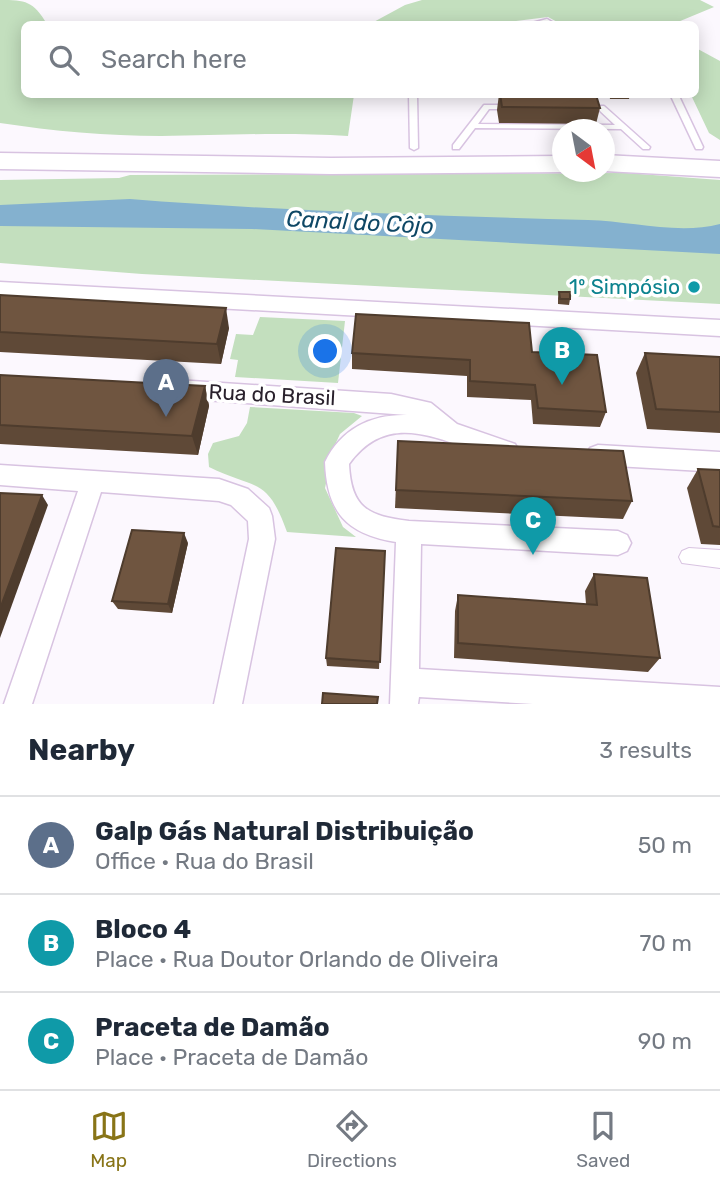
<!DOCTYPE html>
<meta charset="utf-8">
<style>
body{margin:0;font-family:Rubik,sans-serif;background:#f2f2f3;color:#1f2937}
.compass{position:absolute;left:552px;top:119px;width:63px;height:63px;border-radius:50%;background:#fff;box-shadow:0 4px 18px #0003;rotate:148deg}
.you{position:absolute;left:326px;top:352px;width:24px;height:24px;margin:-18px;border:5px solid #fff;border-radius:50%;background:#1a73e8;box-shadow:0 0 0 10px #1a73e833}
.badge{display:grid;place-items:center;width:46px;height:46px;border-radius:50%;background:#887417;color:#fff;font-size:23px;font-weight:700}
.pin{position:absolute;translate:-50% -58px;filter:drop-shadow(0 2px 4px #0008)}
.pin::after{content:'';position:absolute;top:37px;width:24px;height:21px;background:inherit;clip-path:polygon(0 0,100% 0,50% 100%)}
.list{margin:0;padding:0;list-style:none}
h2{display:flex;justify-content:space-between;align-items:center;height:91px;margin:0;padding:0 28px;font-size:30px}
h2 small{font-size:23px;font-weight:400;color:#747a83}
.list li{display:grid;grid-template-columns:46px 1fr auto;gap:21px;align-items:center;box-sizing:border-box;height:98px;padding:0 28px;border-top:2px solid #e0e1e3}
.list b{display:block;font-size:26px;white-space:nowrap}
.list p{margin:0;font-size:23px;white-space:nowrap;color:#747a83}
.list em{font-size:23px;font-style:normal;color:#747a83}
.icon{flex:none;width:38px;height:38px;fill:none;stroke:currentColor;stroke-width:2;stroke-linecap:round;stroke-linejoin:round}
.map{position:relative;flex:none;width:720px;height:704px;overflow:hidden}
.search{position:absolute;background:#fff;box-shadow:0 4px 18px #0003;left:21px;right:21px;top:21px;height:77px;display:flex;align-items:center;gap:18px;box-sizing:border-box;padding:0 24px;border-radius:10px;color:#747a83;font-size:26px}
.sheet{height:385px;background:#fff}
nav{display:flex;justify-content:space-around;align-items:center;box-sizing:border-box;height:98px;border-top:2px solid #e0e1e3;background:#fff;font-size:19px;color:#747a83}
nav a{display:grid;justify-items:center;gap:4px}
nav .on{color:#887417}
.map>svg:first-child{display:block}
.green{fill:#c3dfbe}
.water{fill:#84b1cf}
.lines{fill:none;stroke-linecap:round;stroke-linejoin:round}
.service-casing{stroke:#d8c3e1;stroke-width:3}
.pedestrian-casing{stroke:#d8c3e1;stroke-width:2}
.minor-casing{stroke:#d8c3e1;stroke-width:3}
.primary-casing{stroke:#d8c3e1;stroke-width:3}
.service{fill:#fff;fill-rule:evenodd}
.pedestrian{fill:#fff;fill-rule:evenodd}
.minor{fill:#fff;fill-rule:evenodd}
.primary{fill:#fff;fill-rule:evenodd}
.wall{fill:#5f4937}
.shaded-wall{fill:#4e3c2d}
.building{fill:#6f5540;stroke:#4e3c2d;stroke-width:2}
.culture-dot{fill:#0f9aa8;stroke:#fff;stroke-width:2.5}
.labels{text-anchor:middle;stroke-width:7;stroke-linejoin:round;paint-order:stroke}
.culture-label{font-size:21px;fill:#0d838f;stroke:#fff;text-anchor:end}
.street-label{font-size:21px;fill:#29212c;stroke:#fff}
.water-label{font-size:23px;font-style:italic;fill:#0e4765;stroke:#fff}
</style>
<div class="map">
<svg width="720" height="704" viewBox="0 0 720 704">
<rect width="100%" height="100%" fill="#fcf8fe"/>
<!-- green -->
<g class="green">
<path d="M0,0C26,0 33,1 47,24H24V94L354,95L348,136C286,132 223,135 161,136C107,136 53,131 0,123Z"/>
<polygon points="422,0 700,0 714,7 673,24 639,22 633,24 561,24 548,17 493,24 370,24 405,5"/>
<polygon points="696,48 720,61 720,140 709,133 691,95 696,94"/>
<polygon points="626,173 720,180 720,304 142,274 0,263 0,180 119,178 130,175"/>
<polygon points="260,317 345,321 338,383 235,377 238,360 230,359 236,334 253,335"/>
<path d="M250,407L354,413L362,416L340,434L334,447L325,488L343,527L356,537L287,532C267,476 256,490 209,467L208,454L213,443L239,436L247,423Z"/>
</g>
<!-- water -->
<path class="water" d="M130,199C282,211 435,216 588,220C631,221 678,235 720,224V254L252,229L0,226V205Z"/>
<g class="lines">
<defs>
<g id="service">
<polygon points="547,19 555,24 531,24 532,23"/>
<polygon points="409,94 417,94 418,148 414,150 410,148"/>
<polygon points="670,94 678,94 703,147 702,149 696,149 695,147"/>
<polygon points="484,105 510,105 514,107 510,109 489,109 478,124 615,125 599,110 586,110 582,108 586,106 604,106 650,147 649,149 643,149 621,129 475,128 459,149 453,149 453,145"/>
</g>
<polygon id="pedestrian" points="689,548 720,550 720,568 682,563 679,557 682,551"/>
<g id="minor">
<polygon points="0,282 720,320 720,336 0,296"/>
<path d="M177,380L391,394L431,403L457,424L515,444L519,451L515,458L507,461C451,448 393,403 349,464C351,508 368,516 409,521L618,531L627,535L631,543L627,551L618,555L421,544L419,669L720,687V704H533L419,697L418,704H390L396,542C346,534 327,512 325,462C341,429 371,414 407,415L177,398L169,395L166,389L169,383Z"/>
<polygon points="598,445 720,452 720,472 598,465 590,462 586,455 590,448"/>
<polygon points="0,465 219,479 248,489 269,508 272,516 275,539 242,704 214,704 249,539 248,521 231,505 219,501 101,492 32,704 4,704 78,491 0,485"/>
</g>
<g id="primary">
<polygon points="0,153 331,158 562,156 565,172 331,174 0,169"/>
<polygon points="604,155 720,161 720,177 604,171"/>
</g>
</defs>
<!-- service casing -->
<use href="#service" class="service-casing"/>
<!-- pedestrian casing -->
<use href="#pedestrian" class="pedestrian-casing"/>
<!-- minor casing -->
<use href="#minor" class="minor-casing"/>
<!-- primary casing -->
<use href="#primary" class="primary-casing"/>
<!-- service -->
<use href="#service" class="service"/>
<!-- pedestrian -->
<use href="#pedestrian" class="pedestrian"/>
<!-- minor -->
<use href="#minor" class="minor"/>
<!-- primary -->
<use href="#primary" class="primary"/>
</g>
<!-- wall -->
<g class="wall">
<polygon points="499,94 600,108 596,124 499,123 497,110"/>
<polygon points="609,94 630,94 629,99 610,99"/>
<polygon points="559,292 570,299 569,305 558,304 558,298"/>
<polygon points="0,295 229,328 221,364 0,352"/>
<polygon points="532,352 606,412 600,427 533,424 531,400 467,397 467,376 352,369 352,353"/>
<polygon points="645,353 720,357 720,433 647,429 636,373"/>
<polygon points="0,375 205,386 209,406 198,455 0,444"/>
<polygon points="398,441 632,501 623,519 395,508"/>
<polygon points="698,469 720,470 720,545 701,544 687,488"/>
<polygon points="188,543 172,613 118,609 112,601"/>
<polygon points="385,551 379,669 327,666 326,658"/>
<polygon points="594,574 660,658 648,672 454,658 455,611 458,595 586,604 585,591"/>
</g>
<!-- shaded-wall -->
<g class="shaded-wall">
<polygon points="226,308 229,328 221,364 217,344"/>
<polygon points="205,386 209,406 198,455 192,436"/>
<polygon points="42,495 48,505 0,638 0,609"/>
<polygon points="184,533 188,543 172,613 168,604"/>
</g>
<!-- building -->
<g class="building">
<polygon points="500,94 596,95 600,108 502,107"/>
<polygon points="559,292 570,292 570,299 560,299"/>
<polygon points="0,295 226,308 217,344 0,332"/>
<polygon points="356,314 529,323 532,352 597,355 606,412 538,408 535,385 470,381 470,360 352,353"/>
<polygon points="645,353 720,357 720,412 656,409"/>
<polygon points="0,375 205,386 192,436 0,425"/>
<polygon points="398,441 623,451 632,501 396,490"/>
<polygon points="698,469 720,470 720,527 713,526"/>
<polygon points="0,493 42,495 0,609"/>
<polygon points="132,530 184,533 168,604 112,601"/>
<polygon points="336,548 385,551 380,662 326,658"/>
<polygon points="594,574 647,578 660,658 458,643 458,595 597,605"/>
<polygon points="323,693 378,697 377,704 322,704"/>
</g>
<!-- markers -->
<circle class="culture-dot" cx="694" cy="287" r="7"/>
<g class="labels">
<!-- culture labels -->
<g class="culture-label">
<text x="680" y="294">1º Simpósio</text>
</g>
<!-- street labels -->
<g class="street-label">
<text transform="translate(272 395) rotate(3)" y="7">Rua do Brasil</text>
</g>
<!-- water labels -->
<g class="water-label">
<text transform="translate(360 222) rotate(3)" y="8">Canal do Côjo</text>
</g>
</g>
</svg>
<svg class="compass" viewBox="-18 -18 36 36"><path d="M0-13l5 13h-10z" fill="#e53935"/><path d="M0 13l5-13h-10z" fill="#747a83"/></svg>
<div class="you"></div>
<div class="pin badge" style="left:166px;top:417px;background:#5c6f8a">A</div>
<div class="pin badge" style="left:562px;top:385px;background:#0f9aa8">B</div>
<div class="pin badge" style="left:533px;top:555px;background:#0f9aa8">C</div>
<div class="search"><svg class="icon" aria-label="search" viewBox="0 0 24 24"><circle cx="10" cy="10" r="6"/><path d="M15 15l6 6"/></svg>Search here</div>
</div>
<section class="sheet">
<h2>Nearby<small>3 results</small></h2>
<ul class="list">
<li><span class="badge" style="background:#5c6f8a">A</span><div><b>Galp Gás Natural Distribuição</b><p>Office · Rua do Brasil</p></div><em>50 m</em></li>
<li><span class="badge" style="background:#0f9aa8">B</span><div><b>Bloco 4</b><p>Place · Rua Doutor Orlando de Oliveira</p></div><em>70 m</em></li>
<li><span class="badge" style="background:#0f9aa8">C</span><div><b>Praceta de Damão</b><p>Place · Praceta de Damão</p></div><em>90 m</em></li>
</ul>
</section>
<nav>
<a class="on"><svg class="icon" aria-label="map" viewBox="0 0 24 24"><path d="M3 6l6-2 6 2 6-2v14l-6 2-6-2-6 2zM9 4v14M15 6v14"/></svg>Map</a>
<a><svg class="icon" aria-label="directions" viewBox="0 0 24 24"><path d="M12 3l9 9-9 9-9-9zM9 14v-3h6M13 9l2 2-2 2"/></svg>Directions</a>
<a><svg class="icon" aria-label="saved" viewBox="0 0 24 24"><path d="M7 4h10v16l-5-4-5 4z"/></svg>Saved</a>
</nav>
